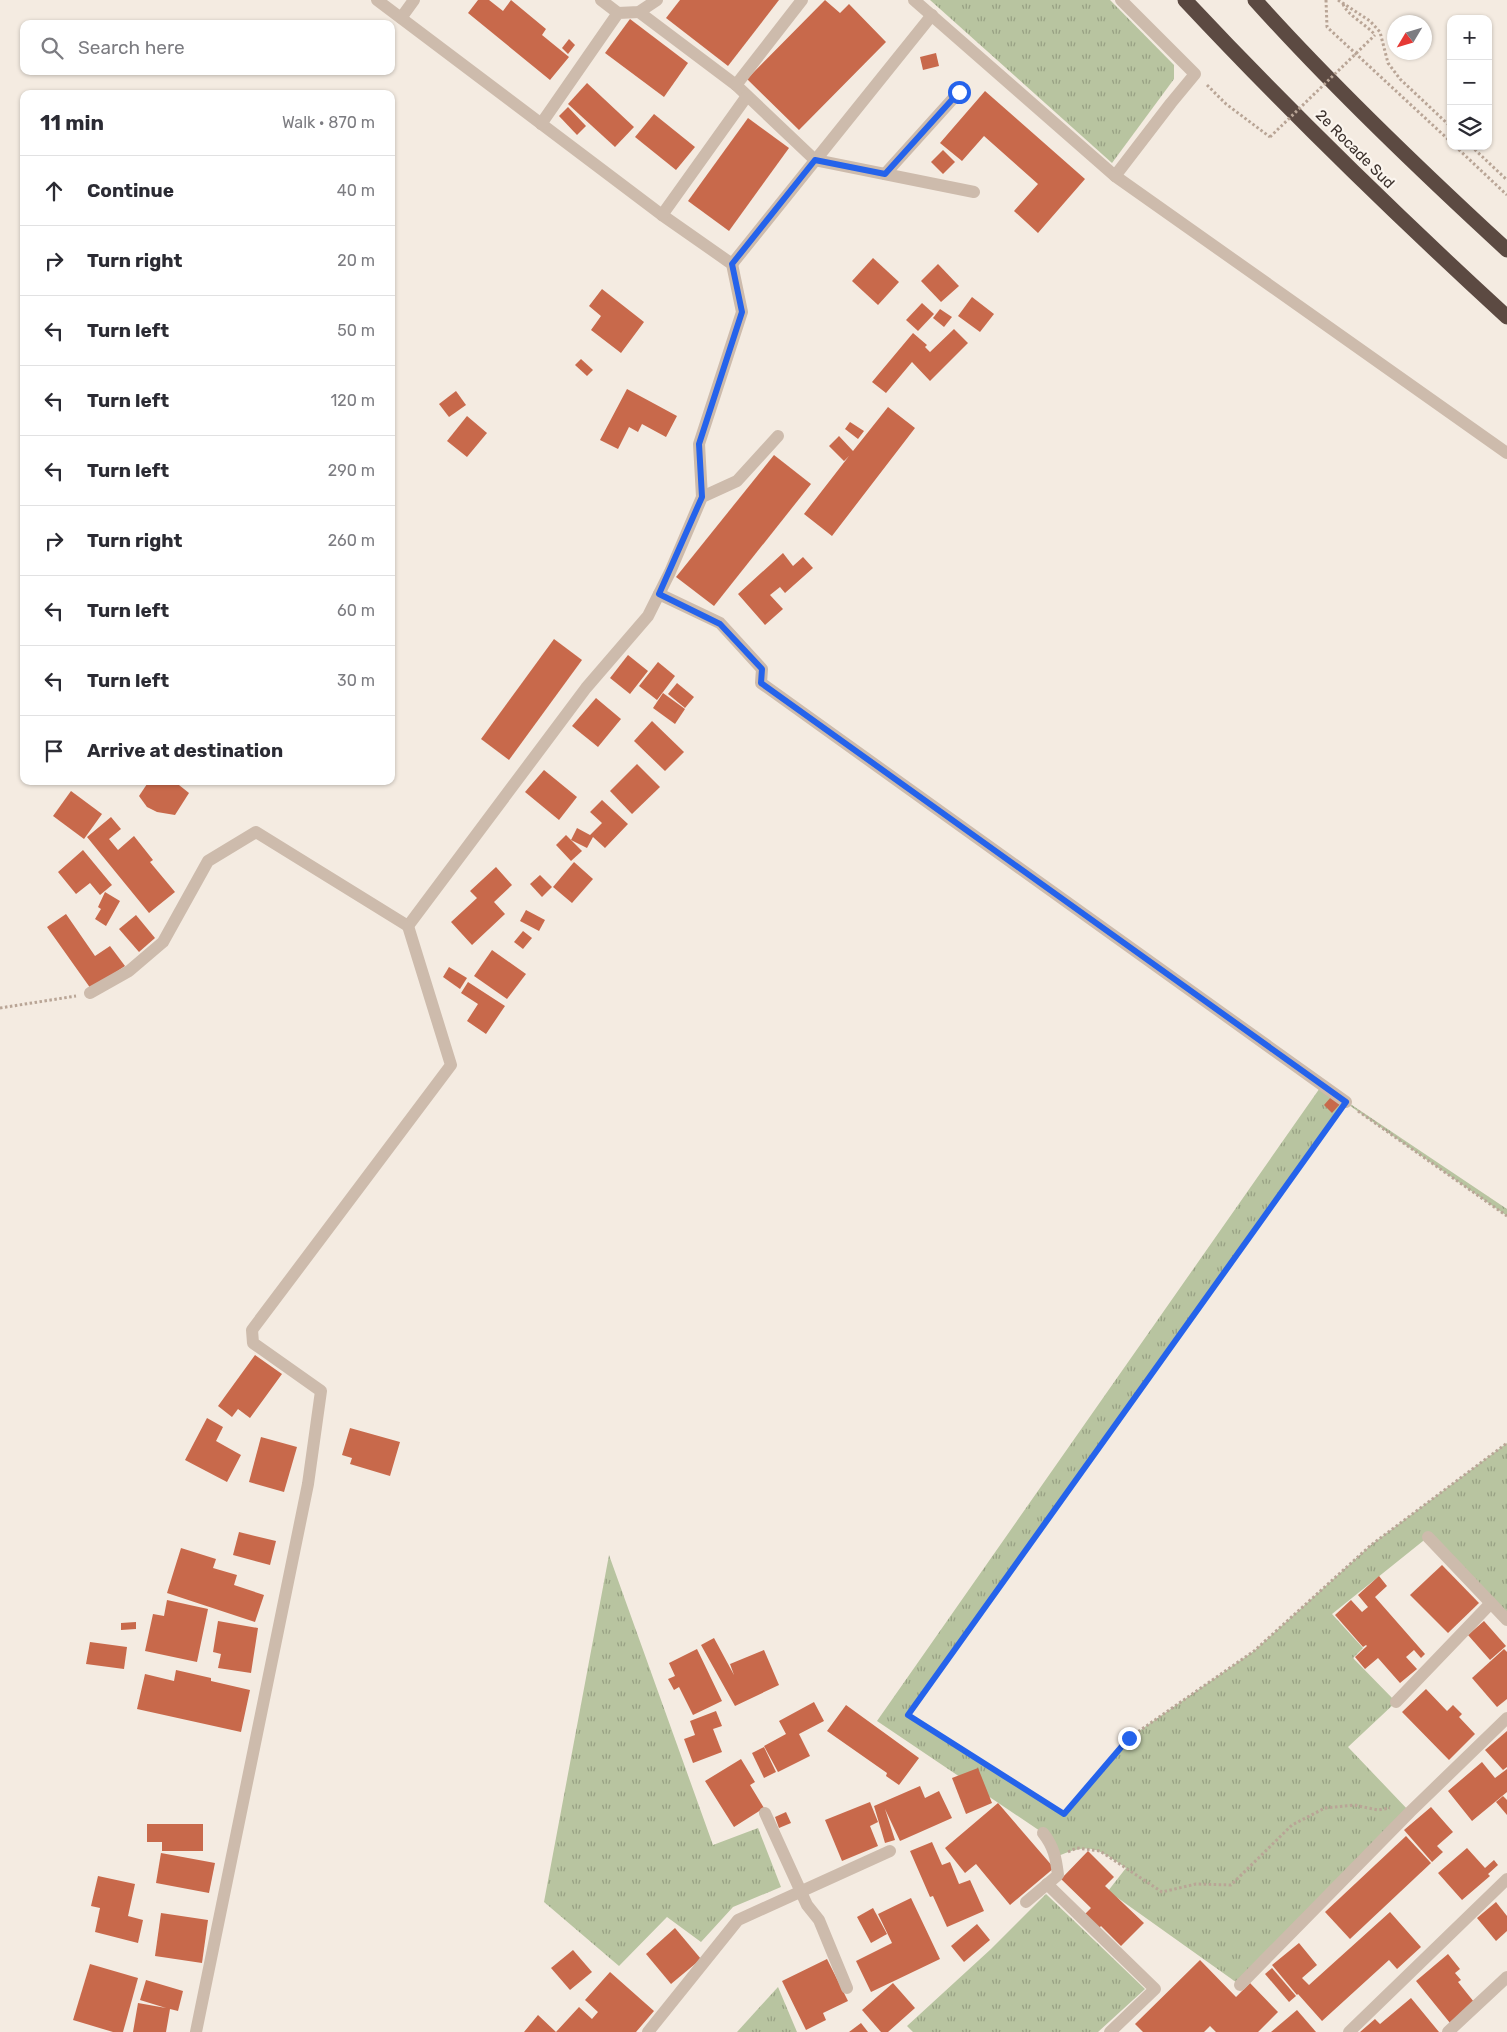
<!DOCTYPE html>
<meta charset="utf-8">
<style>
body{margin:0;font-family:Rubik,sans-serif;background:#f7f7f7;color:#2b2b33}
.controls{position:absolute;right:15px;top:15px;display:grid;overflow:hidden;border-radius:10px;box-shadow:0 1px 4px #0004}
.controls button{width:45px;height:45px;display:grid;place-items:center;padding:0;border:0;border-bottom:1px solid #e1e1e2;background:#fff;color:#2b2b33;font:25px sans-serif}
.compass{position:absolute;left:1387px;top:15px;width:45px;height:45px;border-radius:50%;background:#fff;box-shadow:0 1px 4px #0004;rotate:232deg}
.stop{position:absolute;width:15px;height:15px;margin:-11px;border:4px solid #2563eb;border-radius:50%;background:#fff}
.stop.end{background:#2563eb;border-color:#fff;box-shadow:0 1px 5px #0008}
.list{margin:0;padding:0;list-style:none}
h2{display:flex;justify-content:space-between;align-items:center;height:65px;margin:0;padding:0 20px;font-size:21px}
h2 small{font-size:16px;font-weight:400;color:#7c7c81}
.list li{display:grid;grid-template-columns:32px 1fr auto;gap:15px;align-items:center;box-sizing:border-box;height:70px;padding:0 20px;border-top:1px solid #e1e1e2}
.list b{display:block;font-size:19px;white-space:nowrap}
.list em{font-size:16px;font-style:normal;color:#7c7c81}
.icon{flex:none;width:28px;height:28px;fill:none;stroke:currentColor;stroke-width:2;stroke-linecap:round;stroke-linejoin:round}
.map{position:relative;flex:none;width:1507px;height:2032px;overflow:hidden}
.search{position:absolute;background:#fff;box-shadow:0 1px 4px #0004;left:20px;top:20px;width:375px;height:55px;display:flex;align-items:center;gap:12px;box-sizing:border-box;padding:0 18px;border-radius:10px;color:#7c7c81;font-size:19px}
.panel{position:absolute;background:#fff;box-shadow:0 1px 4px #0004;left:20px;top:90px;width:375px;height:695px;border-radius:10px}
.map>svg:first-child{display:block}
.grass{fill:url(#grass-tufts)}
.building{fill:#c8694b}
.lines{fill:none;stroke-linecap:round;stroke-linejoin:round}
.path{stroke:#b9a596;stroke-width:3;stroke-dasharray:2.5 2.5;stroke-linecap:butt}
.street{stroke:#cdbbac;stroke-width:12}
.highway{stroke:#5c4a42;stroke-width:15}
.path-bridge{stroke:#b9a596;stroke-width:3;stroke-dasharray:2.5 2.5;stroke-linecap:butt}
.route{stroke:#2563eb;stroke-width:6}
.labels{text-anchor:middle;stroke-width:4.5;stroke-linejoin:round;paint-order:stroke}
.street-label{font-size:15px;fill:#3b302b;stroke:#fbf5ee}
</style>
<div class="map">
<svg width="1507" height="2032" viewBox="0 0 1507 2032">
<defs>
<pattern id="grass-tufts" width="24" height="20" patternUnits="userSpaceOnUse" patternTransform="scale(1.25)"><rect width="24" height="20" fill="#b8c4a0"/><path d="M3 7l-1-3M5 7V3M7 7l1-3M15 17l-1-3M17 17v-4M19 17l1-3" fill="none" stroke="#97a083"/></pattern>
</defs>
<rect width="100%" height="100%" fill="#f4ebe1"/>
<!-- grass -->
<g class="grass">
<polygon points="930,0 1110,0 1174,65 1174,79 1112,163"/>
<path d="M1322,1085L1507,1209V1216L1346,1103L908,1715L1064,1814L1129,1738L1254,1651L1371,1545L1507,1443V1620L1428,1537L1332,1614L1363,1648L1353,1658L1396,1702L1348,1747L1410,1812L1240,1985L1108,1891L1126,1868C1096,1848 1090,1842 1056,1857L1043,1833L877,1721Z"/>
<polygon points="609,1555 713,1845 758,1828 781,1887 733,1907 701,1942 667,1917 619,1966 544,1902"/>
<polygon points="1046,1894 1145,1989 1098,2032 913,2032 907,2026 991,1949"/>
<polygon points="778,1987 797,2032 737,2032"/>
</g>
<!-- building -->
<g class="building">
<polygon points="478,0 489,0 503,11 511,0 546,29 542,35 569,57 550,80 468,13"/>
<polygon points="680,0 779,0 728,66 666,18"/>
<polygon points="825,0 840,13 849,4 886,42 799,130 747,79"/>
<polygon points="630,19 688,63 664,97 605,53"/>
<polygon points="569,39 575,45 568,54 562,48"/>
<polygon points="936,53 939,66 923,70 920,57"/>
<polygon points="587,83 634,127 615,147 568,104"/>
<polygon points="985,91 1085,179 1038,233 1014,211 1038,184 984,136 962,161 940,143"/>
<polygon points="568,107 586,126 577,135 559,116"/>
<polygon points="654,114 695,147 676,170 635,137"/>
<polygon points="748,118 789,148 729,231 688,201"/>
<polygon points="943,150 955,162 943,174 931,162"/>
<polygon points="873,258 899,282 878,305 852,281"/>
<polygon points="938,264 959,286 941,302 921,281"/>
<polygon points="602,289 644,322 621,353 591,330 601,316 589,306"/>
<polygon points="972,297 994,314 980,332 958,316"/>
<polygon points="922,303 934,314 918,331 906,320"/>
<polygon points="940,309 952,317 944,327 933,318"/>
<polygon points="954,329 968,343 930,381 912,362 886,393 872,382 913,333 927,345 925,347 930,352"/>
<polygon points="581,359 593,370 587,376 575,365"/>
<polygon points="627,389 677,416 666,437 642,424 638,432 629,427 618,449 600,440"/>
<polygon points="456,391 466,405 449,417 439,404"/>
<polygon points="888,407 915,428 832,536 804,514 849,456 844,461 829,446 839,436 853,451"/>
<polygon points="467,416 487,433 467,457 447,441"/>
<polygon points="850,422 864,431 858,439 845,429"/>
<polygon points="774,455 811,484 714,606 676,577"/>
<polygon points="783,553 793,566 803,557 813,568 785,593 780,587 770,595 783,609 765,625 738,594"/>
<polygon points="554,639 582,660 509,760 481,739"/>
<polygon points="628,655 648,671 630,694 610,678"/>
<polygon points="658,662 675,676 657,700 639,686"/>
<polygon points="677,683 694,697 685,708 668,694"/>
<polygon points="663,693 685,709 675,724 653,708"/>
<polygon points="596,698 621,719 598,747 572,726"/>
<polygon points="652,721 684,752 665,771 634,741"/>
<polygon points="637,764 660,787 632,814 610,791"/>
<polygon points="544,770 577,797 559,820 525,792"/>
<polygon points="149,781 174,781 189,793 175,815 157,812 147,807 139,796"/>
<polygon points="71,791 102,814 84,839 53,816"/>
<polygon points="602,800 628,824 605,848 593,837 587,848 571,840 577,828 590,835 602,823 590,812"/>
<polygon points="111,817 121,829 109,839 118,850 134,836 153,860 150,862 175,892 149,913 87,837"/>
<polygon points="566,835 582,851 571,861 556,845"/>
<polygon points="83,850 112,885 100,895 90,883 76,894 58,872"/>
<polygon points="574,862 593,879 572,903 553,887"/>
<polygon points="496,867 512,885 494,902 505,914 472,945 451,922 477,898 470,891"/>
<polygon points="540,875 552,887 542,897 530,884"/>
<polygon points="105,892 120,901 106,926 95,919 101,909 98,907"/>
<polygon points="526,910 545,920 539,931 520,921"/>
<polygon points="66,914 95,956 110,946 125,966 91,989 47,927"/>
<polygon points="136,915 155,938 139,952 119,929"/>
<polygon points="523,931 532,938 523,949 514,942"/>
<polygon points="492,950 526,974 507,999 474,976"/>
<polygon points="449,967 467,978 460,989 443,977"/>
<polygon points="468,982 505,1006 486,1034 467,1021 478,1004 461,993"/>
<polygon points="1331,1097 1340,1104 1332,1113 1324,1105"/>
<polygon points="255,1355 282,1374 250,1418 238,1409 232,1417 218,1406"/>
<polygon points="207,1418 223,1427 216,1441 241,1455 227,1482 185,1460"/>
<polygon points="350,1428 400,1442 390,1476 350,1464 352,1458 342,1455"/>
<polygon points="261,1437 297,1447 284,1492 249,1482"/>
<polygon points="239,1532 276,1541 270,1565 233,1555"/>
<polygon points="181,1548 216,1559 213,1568 237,1575 234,1585 264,1595 255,1622 167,1593"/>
<polygon points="1442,1565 1479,1603 1448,1633 1410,1595"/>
<polygon points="1379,1576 1387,1586 1375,1597 1425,1654 1421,1658 1414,1650 1406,1657 1417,1669 1400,1683 1378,1658 1365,1669 1355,1657 1367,1646 1366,1645 1363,1647 1335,1615 1351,1600 1362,1612 1368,1607 1358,1595"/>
<polygon points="167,1600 208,1609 197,1662 145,1651 153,1614 164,1616"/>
<polygon points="218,1621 258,1628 251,1673 218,1668 221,1654 213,1652"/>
<polygon points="1484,1621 1506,1646 1490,1660 1468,1635"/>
<polygon points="136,1622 136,1629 121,1630 121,1623"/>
<polygon points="714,1638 734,1675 730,1664 764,1650 779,1685 735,1706 701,1645"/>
<polygon points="90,1642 127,1647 124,1669 86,1664"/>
<polygon points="697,1649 722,1701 693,1715 679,1687 674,1690 668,1679 675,1676 669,1663"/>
<polygon points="1504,1649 1507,1652 1507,1699 1497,1707 1472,1678"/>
<polygon points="176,1670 211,1678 211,1681 250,1690 241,1732 137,1709 145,1674 174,1681"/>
<polygon points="1426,1689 1447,1711 1453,1705 1462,1714 1459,1717 1475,1734 1449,1760 1402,1712"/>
<polygon points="814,1702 824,1721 799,1734 810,1756 778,1772 764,1746 786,1734 779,1721"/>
<polygon points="846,1705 919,1758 899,1785 886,1776 887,1773 827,1731"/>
<polygon points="716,1711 722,1726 713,1729 722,1752 693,1763 684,1739 695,1735 690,1721"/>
<polygon points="1507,1731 1507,1767 1503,1770 1485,1750"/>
<polygon points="764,1747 776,1772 764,1778 752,1753"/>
<polygon points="741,1759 755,1782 750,1785 764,1808 734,1827 705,1781"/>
<polygon points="1482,1762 1495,1778 1507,1769 1507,1792 1472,1821 1448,1791"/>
<polygon points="978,1768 992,1803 966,1814 952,1778"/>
<polygon points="920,1786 925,1798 939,1791 952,1818 900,1841 885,1809 895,1840 885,1843 874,1806"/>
<polygon points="1503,1796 1507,1800 1507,1815 1496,1802"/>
<polygon points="870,1802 878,1822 870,1826 878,1846 842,1861 825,1820"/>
<polygon points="998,1803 1054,1868 1010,1905 976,1864 965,1873 945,1848"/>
<polygon points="1431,1807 1453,1832 1437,1846 1443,1852 1432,1862 1404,1830"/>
<polygon points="786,1812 791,1823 779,1828 775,1817"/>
<polygon points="147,1824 203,1824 203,1851 162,1851 162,1842 147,1842"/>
<polygon points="1406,1836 1431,1863 1350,1939 1325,1912"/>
<polygon points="932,1842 942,1865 950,1862 959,1884 970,1880 984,1911 947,1927 933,1896 930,1897 910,1851"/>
<polygon points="1467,1848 1485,1868 1494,1860 1498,1865 1488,1874 1490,1876 1462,1900 1438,1873"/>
<polygon points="1088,1851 1114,1877 1105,1886 1144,1923 1121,1946 1101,1926 1096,1931 1082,1917 1091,1908 1061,1879"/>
<polygon points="161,1853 215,1863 209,1893 156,1883"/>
<polygon points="98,1876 135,1884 128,1916 143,1920 138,1943 95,1932 100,1908 91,1906"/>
<polygon points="911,1898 940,1959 871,1992 856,1961 892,1943 878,1914"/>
<polygon points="1496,1902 1507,1916 1507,1931 1496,1941 1477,1918"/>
<polygon points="873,1908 887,1934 871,1943 857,1917"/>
<polygon points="1390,1912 1421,1947 1397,1969 1389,1960 1322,2021 1298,1994 1297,1995 1272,1965 1299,1943 1317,1965 1302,1978 1309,1985"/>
<polygon points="161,1913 208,1920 202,1963 155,1956"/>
<polygon points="977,1924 990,1940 964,1962 951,1946"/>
<polygon points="675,1928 701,1959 671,1984 646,1954"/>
<polygon points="573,1950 592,1972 570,1990 551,1968"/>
<polygon points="1448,1954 1460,1969 1455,1973 1461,1980 1458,1982 1474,2002 1450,2023 1416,1981"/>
<polygon points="827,1959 848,2001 823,2013 826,2020 806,2030 782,1981"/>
<polygon points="1200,1960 1236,1997 1250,1983 1278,2012 1258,2032 1216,2032 1210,2026 1204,2032 1143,2032 1135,2024"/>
<polygon points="90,1964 138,1978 123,2032 113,2032 73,2020"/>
<polygon points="1272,1968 1296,1996 1289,2002 1265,1974"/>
<polygon points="610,1972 654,2011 636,2032 524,2032 538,2015 556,2032 579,2007 592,2019 598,2012 585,2000"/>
<polygon points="146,1980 183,1991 178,2011 170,2009 166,2032 133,2032 138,2003 166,2008 140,2000"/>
<polygon points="893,1983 915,2008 888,2032 881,2032 862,2010"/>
<polygon points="1411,1998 1439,2032 1360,2032 1375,2019 1380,2024"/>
<polygon points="1297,2010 1316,2032 1271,2032"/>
<polygon points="861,2023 868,2032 849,2032"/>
</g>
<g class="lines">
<!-- path -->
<g class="path">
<polyline points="1326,0 1327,27 1451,142"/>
<polyline points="1338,0 1370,21 1380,32 1388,63 1400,79 1451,127"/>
<path d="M1343,4C1348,16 1366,24 1375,35"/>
<polyline points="1207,85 1226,104 1270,137"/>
<polyline points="1455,146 1507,195"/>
<polyline points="1471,146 1507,180"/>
<polyline points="0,1008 76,996"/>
<polyline points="1358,1111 1507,1216"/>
<polyline points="1338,1114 908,1715 1064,1814 1129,1738 1254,1651 1371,1545 1507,1443"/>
<polyline points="1068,1852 1077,1848 1100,1851 1162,1892 1196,1884 1231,1885 1292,1825 1325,1808 1354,1805 1378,1810 1390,1808"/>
</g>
<!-- street -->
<g class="street">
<polyline points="377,0 662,215 732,264 742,312 699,444 702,497"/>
<polyline points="601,0 618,13"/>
<polyline points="914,0 1115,176 1507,453"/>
<polyline points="639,12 736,85 815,160 974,192"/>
<polyline points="401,18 414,0"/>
<polyline points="736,85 802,0"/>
<polyline points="541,124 618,13 639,12 657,0"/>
<polyline points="885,174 959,92"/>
<polyline points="1115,176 1171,103 1195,74 1121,0"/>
<polyline points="662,215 747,96"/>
<polyline points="732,264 932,15"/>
<polyline points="659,594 720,623 762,669 761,683 1346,1102"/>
<polyline points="90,993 129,971 163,942 208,861 256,832 408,926 586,688 648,616 670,572 702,497 737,481 778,436"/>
<polyline points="1428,1537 1507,1620"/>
<polyline points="1396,1702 1491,1603"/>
<polyline points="765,1813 807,1905 819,1920 847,1988"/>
<polyline points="1047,1884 1155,1989 1110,2032"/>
<path d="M1026,1902L1058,1875C1056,1858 1054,1847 1043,1833"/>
<polyline points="1240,1985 1410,1812 1507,1718"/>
<polyline points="196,2032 308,1484 321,1391 253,1343 252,1330 451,1065 408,926"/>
<polyline points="648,2032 738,1920 890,1851"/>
<polyline points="1349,2032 1507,1879"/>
<polyline points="1448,2032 1507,1977"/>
</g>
<!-- highway -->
<g class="highway">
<path d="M1185,0C1288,110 1396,215 1507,317"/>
<path d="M1255,0C1334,88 1420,170 1507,250"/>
</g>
<!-- path-bridge -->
<polyline class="path-bridge" points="1270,137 1375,35"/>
</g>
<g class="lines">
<!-- route -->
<polyline class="route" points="959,92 885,174 815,160 732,264 742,312 699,444 702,497 659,594 720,624 762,669 761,683 1346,1102 908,1715 1064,1814 1129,1738"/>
</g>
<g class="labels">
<!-- street labels -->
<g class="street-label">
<text transform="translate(1355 149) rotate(45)" y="5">2e Rocade Sud</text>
</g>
</g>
</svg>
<div class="controls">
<button>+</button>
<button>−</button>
<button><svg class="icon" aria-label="layers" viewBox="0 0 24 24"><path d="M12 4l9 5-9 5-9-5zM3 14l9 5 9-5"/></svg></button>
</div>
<svg class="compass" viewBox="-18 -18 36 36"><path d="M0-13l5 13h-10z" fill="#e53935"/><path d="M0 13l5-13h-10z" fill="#7c7c81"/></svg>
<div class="stop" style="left:959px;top:92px"></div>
<div class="stop end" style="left:1129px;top:1738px"></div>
<div class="search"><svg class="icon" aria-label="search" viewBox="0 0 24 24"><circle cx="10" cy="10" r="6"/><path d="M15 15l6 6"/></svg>Search here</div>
<section class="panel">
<h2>11 min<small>Walk · 870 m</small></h2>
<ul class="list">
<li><svg class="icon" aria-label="ahead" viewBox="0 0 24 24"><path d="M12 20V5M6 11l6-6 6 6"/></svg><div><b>Continue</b></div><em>40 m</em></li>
<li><svg class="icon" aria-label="right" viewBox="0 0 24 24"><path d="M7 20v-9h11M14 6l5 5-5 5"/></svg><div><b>Turn right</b></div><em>20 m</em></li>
<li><svg class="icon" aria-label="left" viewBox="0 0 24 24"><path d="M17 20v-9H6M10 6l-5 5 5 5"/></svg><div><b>Turn left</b></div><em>50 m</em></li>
<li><svg class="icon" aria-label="left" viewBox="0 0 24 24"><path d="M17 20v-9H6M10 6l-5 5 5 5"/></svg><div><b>Turn left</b></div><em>120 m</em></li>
<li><svg class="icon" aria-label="left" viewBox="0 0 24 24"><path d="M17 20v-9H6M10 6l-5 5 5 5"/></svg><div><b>Turn left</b></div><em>290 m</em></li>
<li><svg class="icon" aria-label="right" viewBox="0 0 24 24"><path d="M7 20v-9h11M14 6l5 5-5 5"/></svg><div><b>Turn right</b></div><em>260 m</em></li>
<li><svg class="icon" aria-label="left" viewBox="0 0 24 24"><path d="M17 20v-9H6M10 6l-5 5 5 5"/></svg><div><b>Turn left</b></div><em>60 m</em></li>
<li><svg class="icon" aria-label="left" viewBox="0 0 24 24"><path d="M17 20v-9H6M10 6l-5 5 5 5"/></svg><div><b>Turn left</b></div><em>30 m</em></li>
<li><svg class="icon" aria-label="arrive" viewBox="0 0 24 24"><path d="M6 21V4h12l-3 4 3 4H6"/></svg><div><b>Arrive at destination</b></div></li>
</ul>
</section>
</div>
